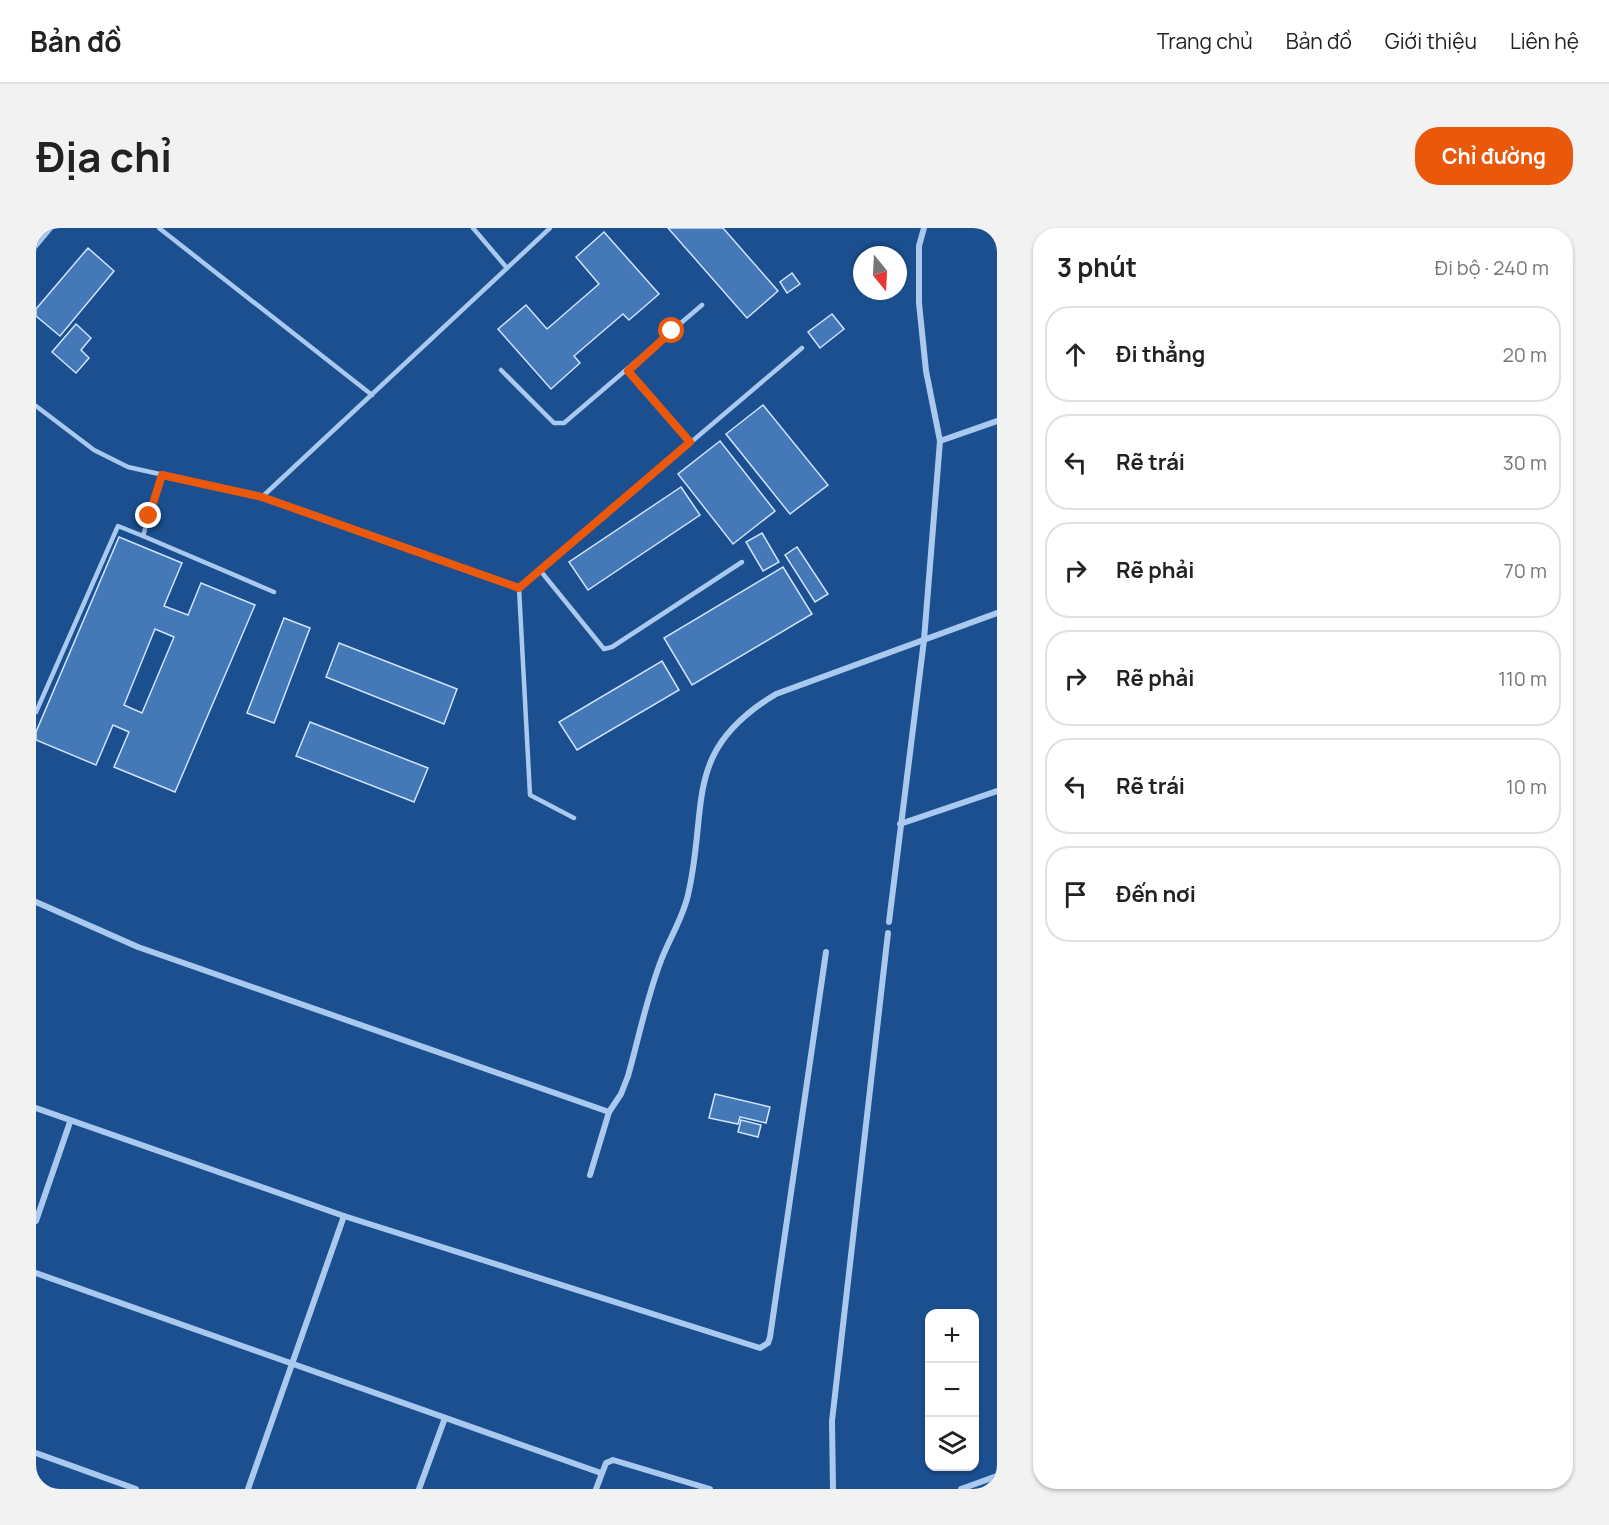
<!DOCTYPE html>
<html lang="vi">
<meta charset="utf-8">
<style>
body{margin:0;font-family:Manrope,sans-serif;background:#f2f2f2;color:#222}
.controls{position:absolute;right:18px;bottom:18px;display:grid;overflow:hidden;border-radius:12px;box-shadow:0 2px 4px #0004}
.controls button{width:54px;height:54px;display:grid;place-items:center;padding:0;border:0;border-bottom:2px solid #e0e0e0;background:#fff;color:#222;font:30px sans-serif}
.compass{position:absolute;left:817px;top:18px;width:54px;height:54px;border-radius:50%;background:#fff;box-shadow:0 2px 4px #0004;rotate:162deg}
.stop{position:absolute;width:18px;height:18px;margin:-14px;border:4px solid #ea580c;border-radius:50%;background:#fff}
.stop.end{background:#ea580c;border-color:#fff;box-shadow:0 2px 6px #0008}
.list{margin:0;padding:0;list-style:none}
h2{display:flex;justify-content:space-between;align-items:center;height:78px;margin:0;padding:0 24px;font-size:26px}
h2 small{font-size:20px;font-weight:400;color:#767676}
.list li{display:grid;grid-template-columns:39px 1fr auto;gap:18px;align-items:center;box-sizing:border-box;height:96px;margin:0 12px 12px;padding:0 12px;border:2px solid #e0e0e0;border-radius:24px}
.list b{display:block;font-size:22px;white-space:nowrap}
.list em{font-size:20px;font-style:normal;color:#767676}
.icon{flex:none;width:33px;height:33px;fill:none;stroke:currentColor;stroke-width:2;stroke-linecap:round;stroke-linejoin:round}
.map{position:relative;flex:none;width:961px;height:1261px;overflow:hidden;border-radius:24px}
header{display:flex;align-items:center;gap:36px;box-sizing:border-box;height:84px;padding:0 30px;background:#fff;border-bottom:2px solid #e0e0e0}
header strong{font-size:28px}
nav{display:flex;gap:33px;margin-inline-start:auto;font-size:21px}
.intro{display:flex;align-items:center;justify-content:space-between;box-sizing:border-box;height:144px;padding:0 36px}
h1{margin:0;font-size:42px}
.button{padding:15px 27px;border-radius:24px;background:#ea580c;color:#fff;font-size:21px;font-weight:700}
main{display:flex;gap:36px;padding:0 36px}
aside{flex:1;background:#fff;border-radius:24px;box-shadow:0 2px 4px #0004}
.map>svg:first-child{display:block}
.building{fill:#4478b7;stroke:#cfe3fa;stroke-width:1.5;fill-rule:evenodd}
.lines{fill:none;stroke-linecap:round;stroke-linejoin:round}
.lane{stroke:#a9c9ee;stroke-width:4.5}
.street{stroke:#a9c9ee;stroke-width:6}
.route{stroke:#ea580c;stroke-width:8}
</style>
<header>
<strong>Bản đồ</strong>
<nav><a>Trang chủ</a><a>Bản đồ</a><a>Giới thiệu</a><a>Liên hệ</a></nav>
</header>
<div class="intro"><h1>Địa chỉ</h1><a class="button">Chỉ đường</a></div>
<main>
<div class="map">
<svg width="961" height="1261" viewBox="0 0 961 1261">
<rect width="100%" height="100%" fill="#1b4f8f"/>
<!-- building -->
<g class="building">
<polygon points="632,0 687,0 742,63 711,90"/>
<polygon points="568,4 623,66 593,92 587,86 538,128 544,135 515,161 462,101 490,77 511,101 563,56 540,29"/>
<polygon points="52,20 78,43 24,108 0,88 0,81"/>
<polygon points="756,45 764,56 751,65 744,54"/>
<polygon points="796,86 808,101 784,120 772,104"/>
<polygon points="40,96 55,110 45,122 53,130 40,145 16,124"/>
<polygon points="727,177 792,257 754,286 690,206"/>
<polygon points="684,213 739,283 697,316 642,246"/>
<polygon points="645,259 664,287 552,362 533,334"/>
<polygon points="726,305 743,334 727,343 710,314"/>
<path d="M83,309L146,335L128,378L152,387L165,355L219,377L139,564L78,539L93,504L77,497L60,537L0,512V504ZM119,401L138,409L106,485L88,477Z"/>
<polygon points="761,319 792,366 779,374 749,327"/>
<polygon points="747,339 776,386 656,457 628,410"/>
<polygon points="248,390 274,400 238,495 211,485"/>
<polygon points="303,415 421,461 408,496 290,449"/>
<polygon points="626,433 643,462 541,522 523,494"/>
<polygon points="274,494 392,540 378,574 260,528"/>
<polygon points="679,866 734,879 730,895 704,889 702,896 673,890"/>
<polygon points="705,892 725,897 722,909 702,904"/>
</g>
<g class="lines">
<!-- lane -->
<g class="lane">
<polyline points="123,0 336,167"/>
<polyline points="437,0 471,40"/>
<polyline points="0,18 15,0"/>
<polyline points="465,142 518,195 528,195 666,77"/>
<polyline points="592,143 654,214"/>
<polyline points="0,178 58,222 92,239 226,269 483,360 494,567 538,590"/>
<polyline points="226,269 514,0"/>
<polyline points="107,308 238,364"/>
<polyline points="503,341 568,421 576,419 706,334"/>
<polyline points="483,360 766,120"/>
<polyline points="0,484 82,298 107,308 125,247"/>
</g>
<!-- street -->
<g class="street">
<polyline points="904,213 961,193"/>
<polyline points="864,596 961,563"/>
<path d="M0,674L102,719L573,884L585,866L592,848C603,809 611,768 626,730C634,710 647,689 652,667C673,577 645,523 740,466L961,385"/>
<polyline points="853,694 888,412 904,213 890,143 883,75 883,18 888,0"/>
<polyline points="0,880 308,988 724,1120 732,1115 734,1109 790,724"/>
<polyline points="554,947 573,884"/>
<polyline points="0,993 34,894"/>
<polyline points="0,1045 565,1245"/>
<polyline points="0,1225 100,1261"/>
<polyline points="212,1261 308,988"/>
<polyline points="383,1261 409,1190"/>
<polyline points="560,1261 570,1235 577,1232 674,1261"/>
<polyline points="797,1261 796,1193 852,705"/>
<polyline points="925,1261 961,1248"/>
</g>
</g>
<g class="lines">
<!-- route -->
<polyline class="route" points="113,288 126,247 226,269 483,360 654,214 592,143 636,103"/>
</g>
</svg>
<div class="controls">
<button>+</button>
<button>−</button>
<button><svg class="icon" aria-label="layers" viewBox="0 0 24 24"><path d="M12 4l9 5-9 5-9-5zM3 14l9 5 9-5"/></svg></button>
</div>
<svg class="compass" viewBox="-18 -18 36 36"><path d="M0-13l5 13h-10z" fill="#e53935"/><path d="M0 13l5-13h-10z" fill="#767676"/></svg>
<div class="stop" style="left:636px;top:103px"></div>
<div class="stop end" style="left:113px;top:288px"></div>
</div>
<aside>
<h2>3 phút<small>Đi bộ · 240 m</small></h2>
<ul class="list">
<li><svg class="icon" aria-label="ahead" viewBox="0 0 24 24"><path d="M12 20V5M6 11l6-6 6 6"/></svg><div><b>Đi thẳng</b></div><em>20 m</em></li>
<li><svg class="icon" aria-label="left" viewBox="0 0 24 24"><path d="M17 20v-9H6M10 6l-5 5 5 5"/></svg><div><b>Rẽ trái</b></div><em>30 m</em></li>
<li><svg class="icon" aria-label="right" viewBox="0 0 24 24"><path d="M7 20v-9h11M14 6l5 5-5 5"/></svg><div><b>Rẽ phải</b></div><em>70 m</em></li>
<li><svg class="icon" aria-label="right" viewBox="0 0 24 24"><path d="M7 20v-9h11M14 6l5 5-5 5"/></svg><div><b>Rẽ phải</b></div><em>110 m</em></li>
<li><svg class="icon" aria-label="left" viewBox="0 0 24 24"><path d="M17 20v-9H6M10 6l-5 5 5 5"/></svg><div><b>Rẽ trái</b></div><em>10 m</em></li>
<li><svg class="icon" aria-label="arrive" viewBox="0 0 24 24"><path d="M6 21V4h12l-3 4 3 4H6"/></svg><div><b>Đến nơi</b></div></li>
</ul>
</aside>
</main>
